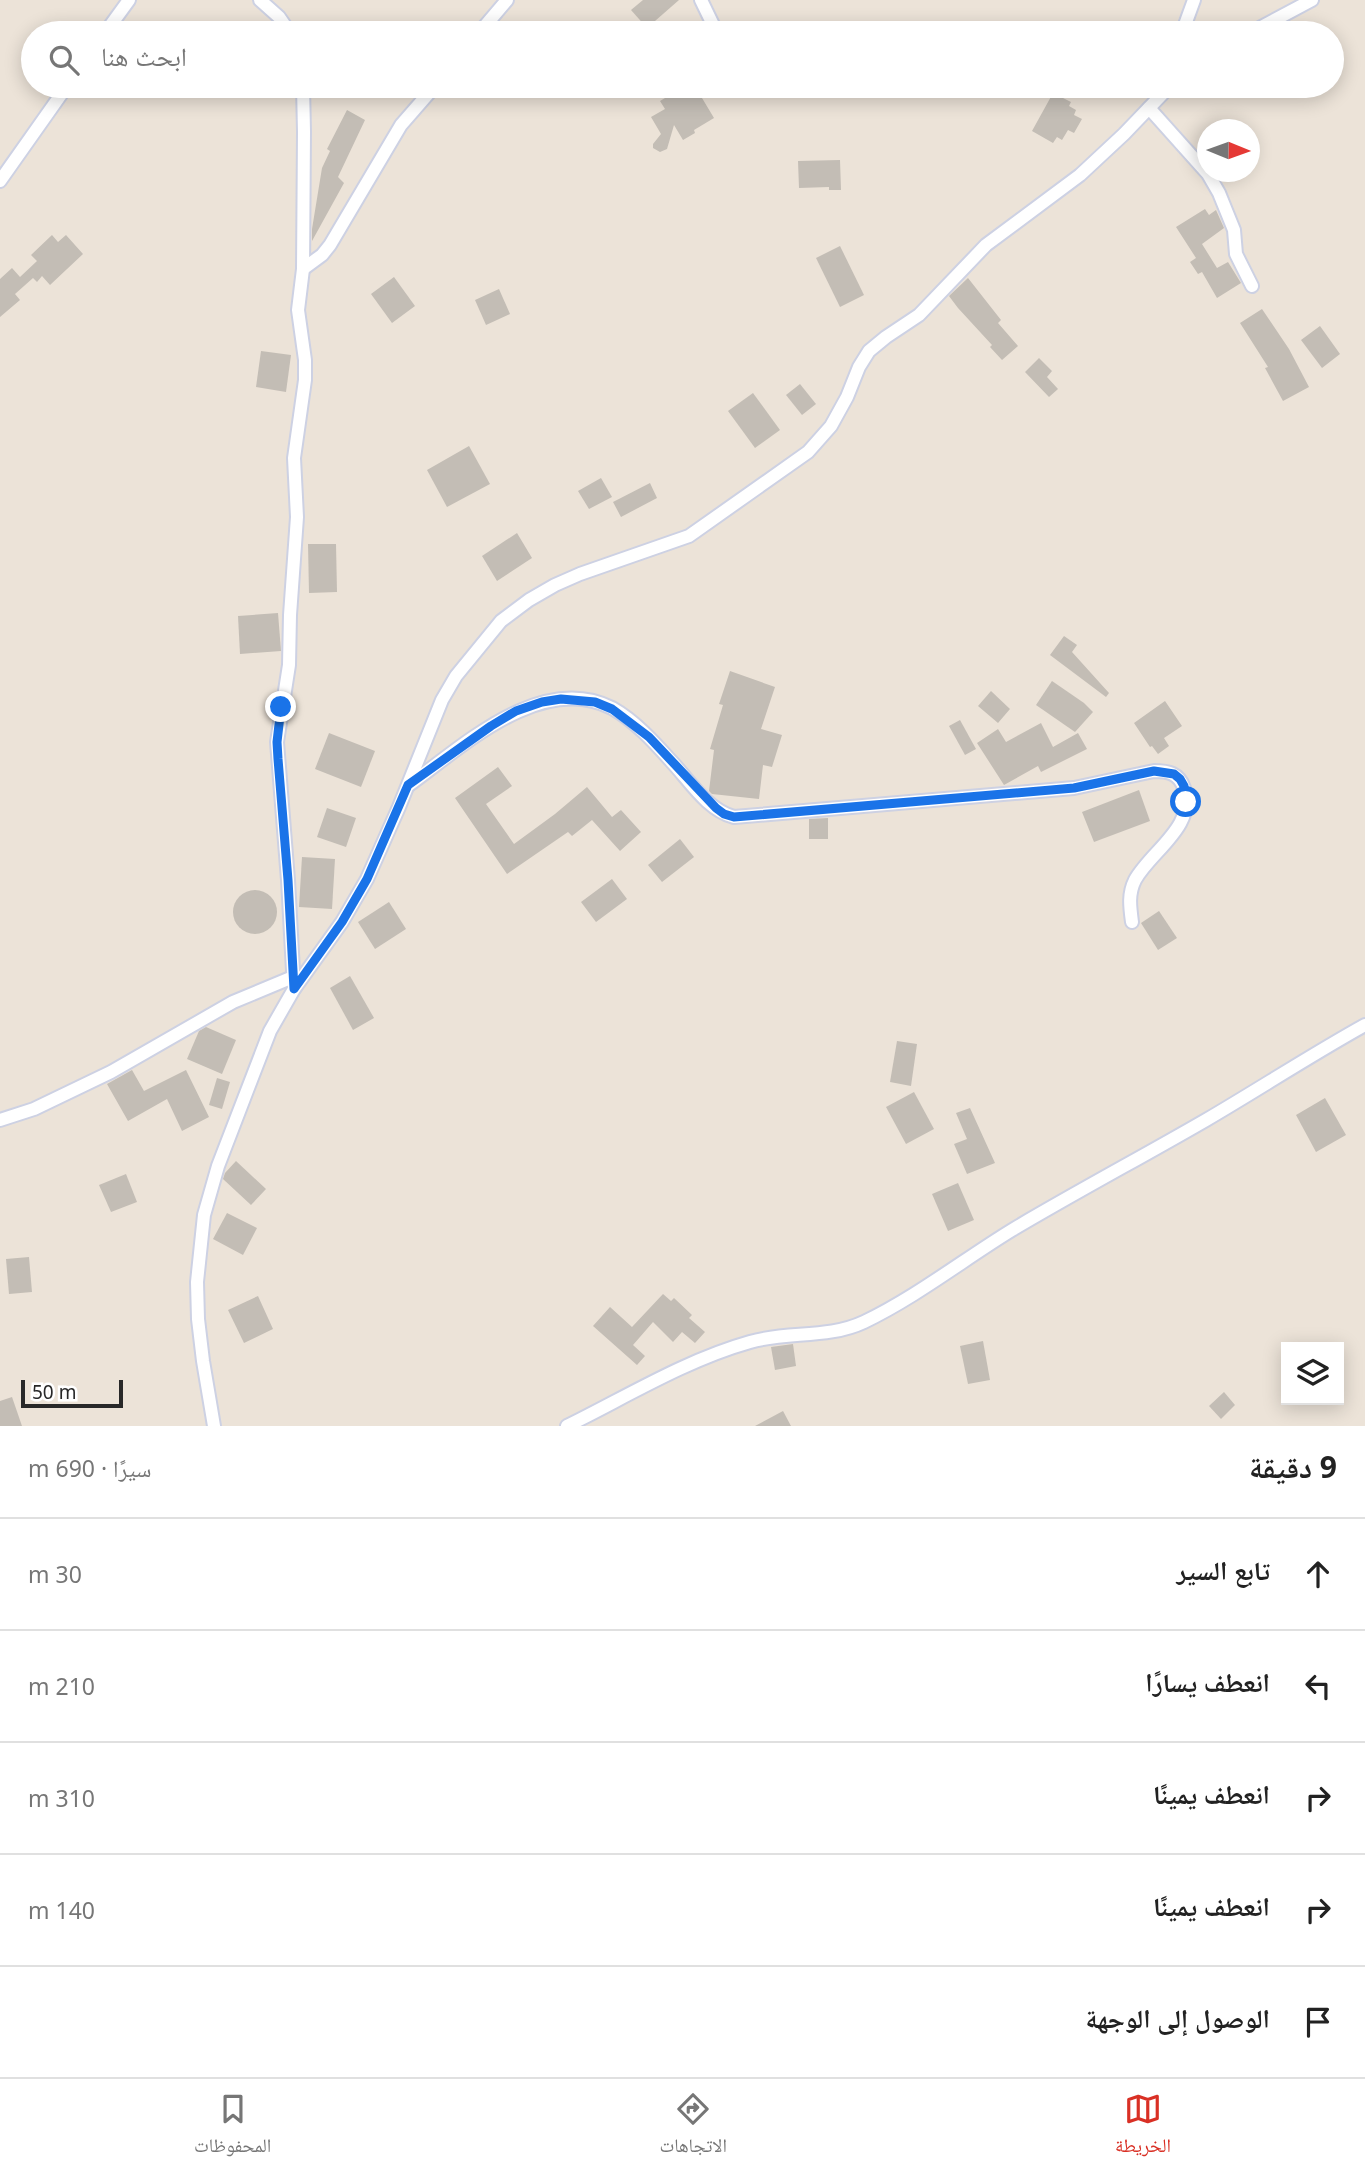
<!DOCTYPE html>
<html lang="ar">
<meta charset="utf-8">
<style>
body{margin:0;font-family:"Noto Sans","Noto Naskh Arabic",sans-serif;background:#f6f6f6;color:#222;direction:rtl}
.controls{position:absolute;right:21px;bottom:21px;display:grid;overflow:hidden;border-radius:0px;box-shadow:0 4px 18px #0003}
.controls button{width:63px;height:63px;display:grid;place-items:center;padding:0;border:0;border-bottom:2px solid #e0e0e0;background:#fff;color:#222;font:35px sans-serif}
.compass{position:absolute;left:1197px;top:119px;width:63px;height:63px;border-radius:50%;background:#fff;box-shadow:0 4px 18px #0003;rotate:91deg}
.scale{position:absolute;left:21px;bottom:18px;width:102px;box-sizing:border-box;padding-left:7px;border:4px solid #282828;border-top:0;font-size:19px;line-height:24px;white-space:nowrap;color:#282828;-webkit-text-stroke:5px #fff;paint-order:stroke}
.stop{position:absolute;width:21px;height:21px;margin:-16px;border:5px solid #1a73e8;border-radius:50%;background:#fff}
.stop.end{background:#1a73e8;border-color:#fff;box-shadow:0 2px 7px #0008}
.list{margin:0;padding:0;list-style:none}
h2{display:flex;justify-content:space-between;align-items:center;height:91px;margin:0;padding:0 28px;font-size:30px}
h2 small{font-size:23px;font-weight:400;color:#767676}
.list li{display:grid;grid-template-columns:46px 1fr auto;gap:21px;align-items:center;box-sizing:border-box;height:112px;padding:0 28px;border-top:2px solid #e0e0e0}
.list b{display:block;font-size:26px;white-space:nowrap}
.list em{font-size:23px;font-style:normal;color:#767676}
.icon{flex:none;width:38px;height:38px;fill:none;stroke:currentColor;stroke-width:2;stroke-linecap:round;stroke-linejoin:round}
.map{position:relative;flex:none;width:1365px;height:1426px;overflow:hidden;direction:ltr}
.search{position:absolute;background:#fff;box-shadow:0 4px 18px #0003;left:21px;right:21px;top:21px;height:77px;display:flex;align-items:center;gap:18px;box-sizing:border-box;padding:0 24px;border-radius:38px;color:#767676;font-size:26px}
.sheet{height:651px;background:#fff}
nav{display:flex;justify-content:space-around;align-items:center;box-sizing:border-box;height:98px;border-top:2px solid #e0e0e0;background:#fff;font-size:19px;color:#767676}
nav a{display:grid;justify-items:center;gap:4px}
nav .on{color:#d93025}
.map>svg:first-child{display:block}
.building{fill:#c3bdb5}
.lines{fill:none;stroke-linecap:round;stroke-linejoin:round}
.minor-casing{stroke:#cdd1e3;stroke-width:16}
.minor{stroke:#fff;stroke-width:12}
.route{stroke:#1a73e8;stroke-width:9}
</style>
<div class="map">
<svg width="1365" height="1426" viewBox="0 0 1365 1426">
<rect width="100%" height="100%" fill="#ece3d8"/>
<!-- building -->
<g class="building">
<polygon points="643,0 679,0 647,28 631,10"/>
<polygon points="678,86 700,90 699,93 714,118 694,130 695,133 683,140 674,125 667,149 660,152 653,148 653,144 661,134 651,117 665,109 660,101 670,95 668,92"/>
<polygon points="1053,93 1071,102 1069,106 1076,110 1074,115 1082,119 1074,133 1068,130 1062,140 1057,137 1053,143 1032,131"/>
<polygon points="347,110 365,120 338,177 344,183 312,241 312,229 322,168 330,151 327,149"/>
<polygon points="840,160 841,190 829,190 829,187 799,188 798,161"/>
<polygon points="1205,209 1209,215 1216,210 1224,228 1202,244 1217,268 1228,262 1241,283 1217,298 1202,272 1198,274 1190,262 1196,258 1176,227"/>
<polygon points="52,235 58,242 66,235 83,254 50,285 42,276 37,282 33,278 15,294 20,300 0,317 0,279 12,268 20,277 37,261 31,255"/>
<polygon points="840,246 864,295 840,307 816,258"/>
<polygon points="394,277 415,306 392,323 371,294"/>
<polygon points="968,278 1001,320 998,323 1018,346 1002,360 990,347 992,345 958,308 949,296"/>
<polygon points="499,289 510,314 486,325 475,300"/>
<polygon points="1262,309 1289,349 1309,387 1283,401 1265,368 1268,367 1240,323"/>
<polygon points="1320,326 1340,354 1322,368 1301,340"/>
<polygon points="261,351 291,355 286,392 256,387"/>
<polygon points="1039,358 1052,371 1047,377 1058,389 1049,397 1025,372"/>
<polygon points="800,384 816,404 802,415 786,395"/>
<polygon points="753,393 780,430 755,448 728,411"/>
<polygon points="469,446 490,484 447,507 427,470"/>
<polygon points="601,478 612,497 589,509 578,491"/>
<polygon points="650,483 657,498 621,517 613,502"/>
<polygon points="517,533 532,558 497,581 482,556"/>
<polygon points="308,544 336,544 337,592 309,593"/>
<polygon points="278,613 281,651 240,654 238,616"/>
<polygon points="1064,636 1077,645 1072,652 1109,693 1106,697 1050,655"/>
<polygon points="730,671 775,687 761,729 782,735 772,767 763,765 759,799 712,794 709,791 714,750 710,749 723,705 719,704"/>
<polygon points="1052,681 1084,703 1093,712 1075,732 1036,705"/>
<polygon points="991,691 1010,709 998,723 978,706"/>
<polygon points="1165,701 1182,726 1164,738 1169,746 1158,754 1152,746 1150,747 1134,723"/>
<polygon points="960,720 976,749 965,755 949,726"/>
<polygon points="1041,723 1053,747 1078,733 1087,749 1041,772 1038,766 1004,785 977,743 998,729 1006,742"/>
<polygon points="329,733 375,751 361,787 315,769"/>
<polygon points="498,767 512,786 486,804 514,844 555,814 587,787 612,817 621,810 641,832 620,851 592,820 572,836 568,832 507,874 455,798"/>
<polygon points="1139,790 1150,821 1094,842 1082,812"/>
<polygon points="327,808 356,818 346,847 317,837"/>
<polygon points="828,818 828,839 809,839 809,819"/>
<polygon points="680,839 694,857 662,882 648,865"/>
<polygon points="302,857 335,859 332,909 299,907"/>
<polygon points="612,879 627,899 596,922 581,902"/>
<circle cx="255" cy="912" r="22"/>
<polygon points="389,902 406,929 375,949 358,922"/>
<polygon points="1159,911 1177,938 1158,950 1141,923"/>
<polygon points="350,976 374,1018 353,1030 330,988"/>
<polygon points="206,1027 236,1040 222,1074 187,1059 199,1031"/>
<polygon points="897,1041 917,1044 911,1086 890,1082"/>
<polygon points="132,1070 144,1091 186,1070 209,1117 182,1131 167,1099 128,1121 107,1084"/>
<polygon points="217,1078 230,1082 222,1109 209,1105"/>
<polygon points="914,1092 934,1129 906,1144 886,1107"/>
<polygon points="1325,1098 1346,1135 1316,1152 1296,1115"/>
<polygon points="970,1108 995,1163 967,1174 954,1144 967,1139 956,1113"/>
<polygon points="236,1161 266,1189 251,1205 223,1179 225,1173"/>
<polygon points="126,1174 137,1202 111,1212 99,1185"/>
<polygon points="958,1183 974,1220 948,1231 932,1194"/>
<polygon points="227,1213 257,1228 243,1255 213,1239"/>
<polygon points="29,1257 32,1292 9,1294 6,1259"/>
<polygon points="663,1294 671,1301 674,1298 692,1315 689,1318 705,1332 695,1343 682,1332 673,1342 653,1322 633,1345 645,1356 637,1365 593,1326 610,1307 632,1327"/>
<polygon points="258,1296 273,1329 244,1343 228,1310"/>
<polygon points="983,1341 990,1380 968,1384 960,1346"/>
<polygon points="793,1344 796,1366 775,1370 771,1347"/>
<polygon points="1224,1392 1235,1405 1221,1419 1209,1406"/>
<polygon points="12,1397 22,1426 0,1426 0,1401"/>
<polygon points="783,1411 791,1426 755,1426"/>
</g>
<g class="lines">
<defs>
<g id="minor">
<polyline points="260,0 279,17 290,33"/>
<polyline points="701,0 717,33"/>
<polyline points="105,33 129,0"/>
<polyline points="479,33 507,0"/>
<polyline points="1182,33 1194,0"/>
<polyline points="1250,33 1312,0"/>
<polyline points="1149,108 1208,174 1219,193 1234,230 1236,254 1252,286"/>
<polyline points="0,181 67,86"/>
<polyline points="303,269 322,255 330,245 401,125 435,86"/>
<path d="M409,785C463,746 541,672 612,708C635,721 654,742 671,761C690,781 707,810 734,817L1074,788L1154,771C1168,771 1179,773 1184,788C1197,826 1151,851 1135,880C1128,894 1130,907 1132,922"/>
<polyline points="294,989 288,880 277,742 289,665 290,615 297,517 294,458 305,380 305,360 298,310 303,269 304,132 303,86"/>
<polyline points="0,1120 34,1109 111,1072 233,1002 293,977"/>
<polyline points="214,1426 203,1361 198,1319 197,1282 204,1215 218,1166 270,1031 294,989 342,922 367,879 399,807 442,700 456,676 501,621 529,600 555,585 580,574 689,536 808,452 831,426 847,397 859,367 869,351 886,337 919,315 986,245 1080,175 1124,134 1170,86"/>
<path d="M567,1426C626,1397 686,1360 750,1342C787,1331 828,1339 864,1322C916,1297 963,1260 1012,1230C1076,1192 1142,1157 1206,1120C1259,1089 1311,1055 1365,1025"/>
</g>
</defs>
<!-- minor casing -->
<use href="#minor" class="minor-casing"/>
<!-- minor -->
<use href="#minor" class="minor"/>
</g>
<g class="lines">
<!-- route -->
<polyline class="route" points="281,707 277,742 278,759 288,880 294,989 342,922 367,879 408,785 491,726 516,711 542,702 561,699 595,702 612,709 649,737 716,808 724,814 734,817 1074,788 1154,771 1174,774 1180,779 1184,786 1186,802"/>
</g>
</svg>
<div class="controls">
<button><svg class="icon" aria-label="layers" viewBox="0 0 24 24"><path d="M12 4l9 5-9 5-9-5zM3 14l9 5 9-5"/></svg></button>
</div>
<svg class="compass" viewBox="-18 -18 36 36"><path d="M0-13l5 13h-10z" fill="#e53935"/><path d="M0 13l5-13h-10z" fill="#767676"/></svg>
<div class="scale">50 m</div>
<div class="stop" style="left:1186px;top:802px"></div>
<div class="stop end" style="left:281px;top:707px"></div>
<div class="search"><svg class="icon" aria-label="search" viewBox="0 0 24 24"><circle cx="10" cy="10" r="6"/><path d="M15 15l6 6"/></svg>ابحث هنا</div>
</div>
<section class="sheet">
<h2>9 دقيقة<small>سيرًا · 690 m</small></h2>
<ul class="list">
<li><svg class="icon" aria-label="ahead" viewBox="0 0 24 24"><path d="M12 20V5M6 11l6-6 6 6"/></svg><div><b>تابع السير</b></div><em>30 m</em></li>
<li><svg class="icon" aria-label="left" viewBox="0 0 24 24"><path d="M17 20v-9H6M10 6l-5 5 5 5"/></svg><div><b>انعطف يسارًا</b></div><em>210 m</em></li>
<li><svg class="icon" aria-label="right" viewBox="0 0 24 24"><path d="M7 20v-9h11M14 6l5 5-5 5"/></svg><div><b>انعطف يمينًا</b></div><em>310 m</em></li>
<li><svg class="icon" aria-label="right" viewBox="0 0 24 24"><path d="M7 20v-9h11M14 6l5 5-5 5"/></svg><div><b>انعطف يمينًا</b></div><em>140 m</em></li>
<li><svg class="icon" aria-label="arrive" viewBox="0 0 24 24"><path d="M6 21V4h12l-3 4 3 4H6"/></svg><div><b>الوصول إلى الوجهة</b></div></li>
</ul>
</section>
<nav>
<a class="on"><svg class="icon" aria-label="map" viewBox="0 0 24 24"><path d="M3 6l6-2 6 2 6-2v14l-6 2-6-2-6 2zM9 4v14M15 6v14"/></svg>الخريطة</a>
<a><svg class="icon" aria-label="directions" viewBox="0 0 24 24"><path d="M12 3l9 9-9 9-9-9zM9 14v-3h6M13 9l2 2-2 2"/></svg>الاتجاهات</a>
<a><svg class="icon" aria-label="saved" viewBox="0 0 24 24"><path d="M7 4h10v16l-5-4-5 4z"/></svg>المحفوظات</a>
</nav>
